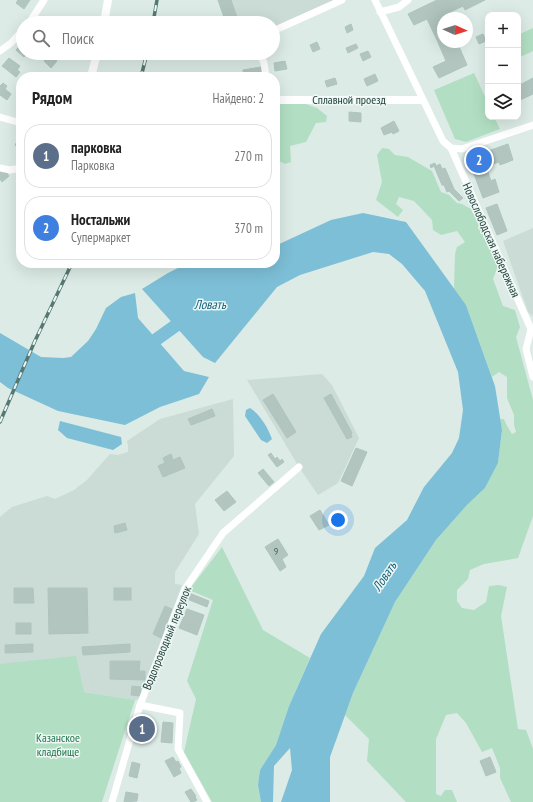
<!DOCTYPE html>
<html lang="ru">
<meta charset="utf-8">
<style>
body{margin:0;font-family:"PT Sans Narrow",sans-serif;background:#f6f6f6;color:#222}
.controls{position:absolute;right:12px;top:12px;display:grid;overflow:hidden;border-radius:8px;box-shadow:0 4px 16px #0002}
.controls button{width:36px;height:36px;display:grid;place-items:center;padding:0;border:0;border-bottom:1px solid #e0e0e0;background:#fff;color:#222;font:20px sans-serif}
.compass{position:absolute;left:437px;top:12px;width:36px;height:36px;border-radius:50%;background:#fff;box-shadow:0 4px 16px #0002;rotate:93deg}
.you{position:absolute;left:338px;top:520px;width:14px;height:14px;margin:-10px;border:3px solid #fff;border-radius:50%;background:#1a73e8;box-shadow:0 0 0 6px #1a73e833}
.badge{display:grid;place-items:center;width:26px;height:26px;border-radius:50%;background:#2563eb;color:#fff;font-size:13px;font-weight:700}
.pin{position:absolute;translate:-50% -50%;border:2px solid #fff;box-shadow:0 1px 4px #0006}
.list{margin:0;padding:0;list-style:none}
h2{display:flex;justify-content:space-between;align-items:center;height:52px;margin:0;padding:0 16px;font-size:17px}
h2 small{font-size:13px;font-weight:400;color:#767676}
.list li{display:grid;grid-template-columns:26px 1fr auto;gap:12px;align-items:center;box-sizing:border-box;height:64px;margin:0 8px 8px;padding:0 8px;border:1px solid #e0e0e0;border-radius:16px}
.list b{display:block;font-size:15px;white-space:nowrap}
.list p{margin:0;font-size:13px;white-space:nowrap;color:#767676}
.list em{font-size:13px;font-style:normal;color:#767676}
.icon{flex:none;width:22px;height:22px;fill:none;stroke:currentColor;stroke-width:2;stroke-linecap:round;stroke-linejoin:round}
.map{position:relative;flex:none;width:533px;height:802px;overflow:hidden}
.search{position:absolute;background:#fff;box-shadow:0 4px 16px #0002;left:16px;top:16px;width:264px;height:44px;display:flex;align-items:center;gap:10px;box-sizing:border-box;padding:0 14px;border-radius:22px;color:#767676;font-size:15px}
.panel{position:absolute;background:#fff;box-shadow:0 4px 16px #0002;left:16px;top:72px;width:264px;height:196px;border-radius:16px}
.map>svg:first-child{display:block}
.built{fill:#cbdbd5}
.green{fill:#b2dfc3}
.water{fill:#7dbfd7}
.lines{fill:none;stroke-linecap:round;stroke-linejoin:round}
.river{stroke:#7dbfd7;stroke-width:13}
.building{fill:#b2c6bf;stroke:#aec5be}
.minor{stroke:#fff;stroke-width:7}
.tertiary{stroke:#fff;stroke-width:8}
.rail-casing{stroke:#567873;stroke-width:3.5}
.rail{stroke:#edf7f3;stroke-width:2;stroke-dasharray:6;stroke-linecap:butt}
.labels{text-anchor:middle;stroke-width:3;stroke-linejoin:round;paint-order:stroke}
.number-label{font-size:10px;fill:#425e59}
.street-label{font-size:12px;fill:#1d3b37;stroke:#edf7f3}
.park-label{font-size:12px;fill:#23764d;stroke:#edf7f3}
.water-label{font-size:13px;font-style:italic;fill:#115f7d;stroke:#edf7f3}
</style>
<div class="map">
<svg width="533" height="802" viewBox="0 0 533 802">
<rect width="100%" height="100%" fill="#dcebe6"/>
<!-- built -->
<g class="built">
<polygon points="218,0 338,0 273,29 273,23 226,23"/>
<polygon points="533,228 533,317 528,312 503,241"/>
<polygon points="322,374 332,385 359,438 338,483 318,495 299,467 247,380"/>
<polygon points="233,399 234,456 195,504 199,534 175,572 175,584 182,585 139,699 135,700 84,692 0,664 0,517 12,507 47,496 55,499 74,490 87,480 110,454 118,455 128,452 128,446 127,441 160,419"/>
</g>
<!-- green -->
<g class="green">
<polygon points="533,28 533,51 518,58 518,35"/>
<polygon points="474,73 488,103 488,117 494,117 500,129 466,142 455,139 434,90"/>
<polygon points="275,104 306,104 317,108 327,116 326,122 316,123 306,142 290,146 291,162 285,164 275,159 277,143 275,141"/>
<polygon points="382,148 389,149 395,155 408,157 432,171 441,192 449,195 457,203 462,204 471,209 498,266 493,279 503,306 515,310 520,327 516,337 533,400 533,516 518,558 484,564 470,570 468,579 457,590 457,601 462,608 474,610 486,602 489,586 499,585 507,587 501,616 518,729 526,730 533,749 533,802 511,802 500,778 500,768 492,748 482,752 466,723 457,713 446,715 436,739 436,794 441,796 445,790 452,790 457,802 406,802 367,761 369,739 345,715 353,693 395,602 436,540 467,505 485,488 498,463 502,430 500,419 504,419 507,426 512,434 516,432 514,425 514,415 507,398 507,377 499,372 492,377 466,305 454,289 455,254 457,247 465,242 457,231 441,235 433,230 432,220 414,201 399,197 396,204 403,210 398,217 376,200 382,182 377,155"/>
<polygon points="222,547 263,630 310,658 289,706 276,745 260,770 258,785 261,802 212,802 184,752 196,699 187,681 213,600 189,590"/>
<polygon points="76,656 84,692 135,700 102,802 0,802 0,664"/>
</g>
<!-- water -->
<g class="water">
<polygon points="363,213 406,222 466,305 495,386 502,430 498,463 485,488 467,505 436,540 395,602 353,693 330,757 330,802 281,802 292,770 290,748 274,766 273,802 261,802 258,785 260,770 276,745 289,706 321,634 364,576 375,548 407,520 424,487 452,453 459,438 463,410 458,372 425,291 402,264 389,254 373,252 300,275 277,287 215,363 203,357 142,289 168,273 188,263 275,263 275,246 331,220"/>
<polygon points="135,293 138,318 184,371 209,377 199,394 160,407 125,425 58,411 8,388 0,382 0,333 41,357 63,358 71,357 88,341 96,329 106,308 121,297"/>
<path d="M250,408C260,414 268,428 272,439L267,443L261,440L245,416L246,410Z"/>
<polygon points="60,421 121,437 122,444 113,450 67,438 58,430"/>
</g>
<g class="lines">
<!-- river -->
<polyline class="river" points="143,349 189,316"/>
</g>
<!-- building -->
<g class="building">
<polygon points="18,0 30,0 24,9 16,3"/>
<polygon points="218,0 231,0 239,23 226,23"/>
<polygon points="437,0 485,0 465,10 463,6 444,15 445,18 443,18 443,42 457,42 467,65 439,78 433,67 446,61 437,40 427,19 414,25 408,14"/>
<polygon points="351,24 353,30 347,33 345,27"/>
<polygon points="483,34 486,41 479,44 476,37"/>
<polygon points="23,42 23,53 28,53 24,57 16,50"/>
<polygon points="317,42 320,49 313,52 310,45"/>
<polygon points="356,44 358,48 348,53 346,48"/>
<polygon points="368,51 371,57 363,61 360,54"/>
<polygon points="50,54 57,61 51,68 44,61"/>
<polygon points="9,58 20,66 17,70 20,72 16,77 2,66"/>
<polygon points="285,61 287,69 275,71 274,63"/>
<polygon points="261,67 262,77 244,77 243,70"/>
<polygon points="375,74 378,81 367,86 364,79"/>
<polygon points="335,78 337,84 327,87 325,81"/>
<polygon points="533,78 533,94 518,101 518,86"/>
<polygon points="3,83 7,86 5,89 11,94 7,100 0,95 0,86"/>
<polygon points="349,112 361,113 361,122 349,121"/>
<polygon points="394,121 399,131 393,134 392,132 384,135 381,128"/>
<polygon points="21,135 21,149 15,145"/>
<polygon points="508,144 513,160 500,165 499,162 486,166 491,181 495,179 499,192 483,198 468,158"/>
<polygon points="435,163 436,166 440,164 442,169 445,168 454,189 463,198 459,201 449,191 447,192 444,185 442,185 434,166 431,168 430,165"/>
<polygon points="4,169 9,176 2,182 0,179 0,172"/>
<polygon points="497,204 507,231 497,235 486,208"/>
<polygon points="273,394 296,432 287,438 263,400"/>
<polygon points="331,394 352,433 351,434 352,437 347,439 324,398"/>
<polygon points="212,409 215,416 191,425 188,419"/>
<polygon points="356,448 367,452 352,486 341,481"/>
<polygon points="271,453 275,459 277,457 280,461 282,459 284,462 277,467 268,455"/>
<polygon points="171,454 173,460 180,457 185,468 163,477 158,466 165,463 163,458"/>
<polygon points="263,469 274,482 269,486 258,473"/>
<polygon points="227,491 236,502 224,511 215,500"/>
<polygon points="320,510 329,525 319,530 310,516"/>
<polygon points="125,523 127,530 115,533 114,526"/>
<polygon points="278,539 288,555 282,559 286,567 280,571 265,547"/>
<polygon points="14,588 33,588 34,603 14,603"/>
<polygon points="48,588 87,588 88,633 49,634"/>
<rect x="114" y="588" width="17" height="12"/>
<polygon points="189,593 209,601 207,607 187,599"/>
<polygon points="165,606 172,609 161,638 153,634"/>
<polygon points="187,609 204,615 197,635 179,628"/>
<rect x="16" y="623" width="15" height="11"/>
<polygon points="33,644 33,652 5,653 5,645"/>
<polygon points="130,644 130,652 83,655 82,647"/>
<polygon points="110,661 140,661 139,671 110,671"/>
<polygon points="110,671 145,671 145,680 110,679"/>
<polygon points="132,686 141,687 140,696 131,695"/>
<polygon points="163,722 173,723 172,743 161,742"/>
<polygon points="173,757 176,762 178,761 181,767 179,768 181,773 174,777 165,761"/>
<polygon points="490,757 496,772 486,776 480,761"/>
<polygon points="132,762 140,764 137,778 129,776"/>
<polygon points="191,789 196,796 195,797 197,800 193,802 191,802 185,792"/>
<polygon points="126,792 138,794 137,801 124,802"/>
</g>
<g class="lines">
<!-- minor -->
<g class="minor">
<polyline points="375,0 443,141 451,148 531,329 526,349 533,377"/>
<polyline points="380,12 399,7 408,0"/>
<polyline points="29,23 44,0"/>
<polyline points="273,31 342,0"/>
<polyline points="0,51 11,43 23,30"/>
<polyline points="260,53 264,63 266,77"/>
<polyline points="0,117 21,123"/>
<polyline points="451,148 462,149 533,125"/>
<polyline points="0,168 10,170 21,168"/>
<polyline points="140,705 180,713 178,749 207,802"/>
<polyline points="112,802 140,705 185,589 223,533 299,467"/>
</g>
<!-- tertiary -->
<g class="tertiary">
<polyline points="104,23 108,0"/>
<polyline points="91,77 97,53"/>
<polyline points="275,100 422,100"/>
</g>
<defs>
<g id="rail">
<polyline points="153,23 157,0"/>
<polyline points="141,77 147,53"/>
<polyline points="0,422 34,343 72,263"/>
</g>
</defs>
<!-- rail casing -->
<use href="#rail" class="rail-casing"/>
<!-- rail -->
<use href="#rail" class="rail"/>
</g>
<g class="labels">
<!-- number labels -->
<g class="number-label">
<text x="276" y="555">9</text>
</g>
<!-- street labels -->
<g class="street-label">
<text x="349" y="104">Сплавной проезд</text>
<text transform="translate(491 240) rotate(66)" y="4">Новослободская набережная</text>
<text transform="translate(167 638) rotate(-68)" y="4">Водопроводный переулок</text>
</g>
<!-- park labels -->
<g class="park-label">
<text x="58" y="742">Казанское<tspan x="58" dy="14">кладбище</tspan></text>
</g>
<!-- water labels -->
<g class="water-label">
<text x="210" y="309">Ловать</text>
<text transform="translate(384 576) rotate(-56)" y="5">Ловать</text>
</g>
</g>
</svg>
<div class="controls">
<button>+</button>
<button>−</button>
<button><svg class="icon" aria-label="layers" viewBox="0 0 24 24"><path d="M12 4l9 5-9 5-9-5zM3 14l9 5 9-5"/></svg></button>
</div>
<svg class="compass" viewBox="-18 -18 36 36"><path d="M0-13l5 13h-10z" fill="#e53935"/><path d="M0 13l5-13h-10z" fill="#767676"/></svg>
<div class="you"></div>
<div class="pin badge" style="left:142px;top:729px;background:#5c6f8a">1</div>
<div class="pin badge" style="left:479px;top:160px;background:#3f7fe0">2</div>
<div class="search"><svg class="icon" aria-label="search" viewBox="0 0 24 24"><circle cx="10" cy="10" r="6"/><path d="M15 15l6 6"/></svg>Поиск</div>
<section class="panel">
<h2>Рядом<small>Найдено: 2</small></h2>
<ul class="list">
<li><span class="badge" style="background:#5c6f8a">1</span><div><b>парковка</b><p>Парковка</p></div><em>270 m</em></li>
<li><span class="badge" style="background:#3f7fe0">2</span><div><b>Ностальжи</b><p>Супермаркет</p></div><em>370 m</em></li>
</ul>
</section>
</div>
